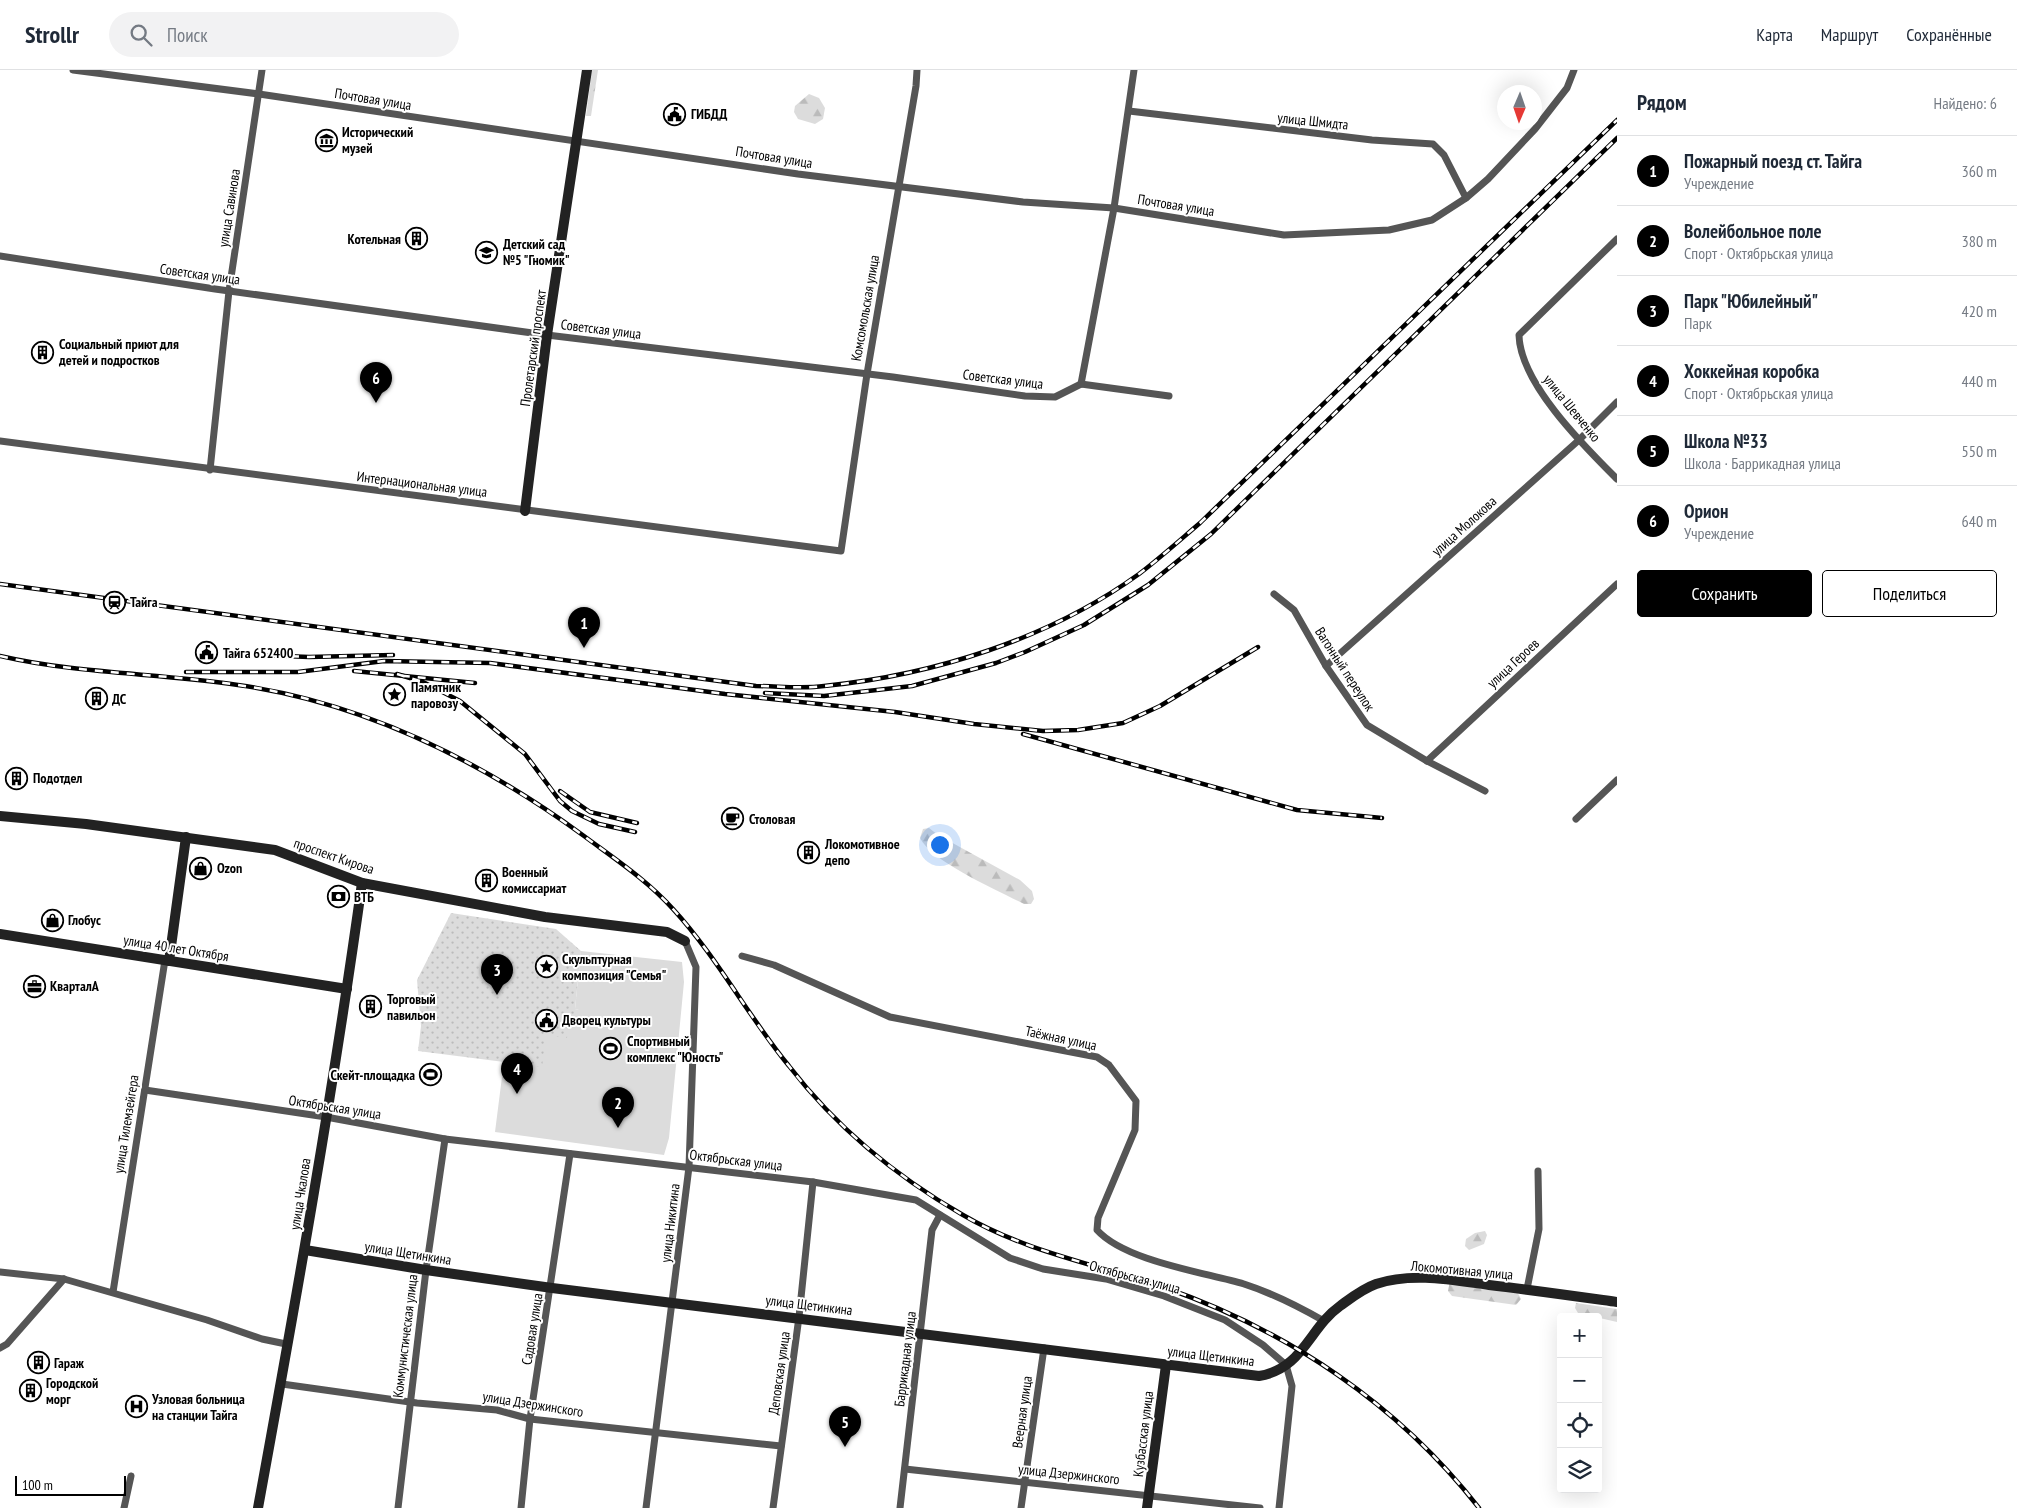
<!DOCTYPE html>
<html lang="ru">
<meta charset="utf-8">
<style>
body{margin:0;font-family:"PT Sans Narrow",sans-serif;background:#f2f2f3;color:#1f2937}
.controls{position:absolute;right:15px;bottom:15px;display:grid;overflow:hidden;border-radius:5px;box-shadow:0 5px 20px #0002}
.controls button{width:45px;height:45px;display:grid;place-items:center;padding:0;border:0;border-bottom:1px solid #e0e1e3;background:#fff;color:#1f2937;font:25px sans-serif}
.compass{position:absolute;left:1497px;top:15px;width:45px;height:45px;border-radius:50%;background:#fff;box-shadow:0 5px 20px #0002;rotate:182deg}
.scale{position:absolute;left:15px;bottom:12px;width:111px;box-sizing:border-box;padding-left:5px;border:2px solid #000;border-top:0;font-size:14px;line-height:18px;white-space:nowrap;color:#000;-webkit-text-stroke:4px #fff;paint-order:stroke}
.you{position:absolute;left:939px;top:774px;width:18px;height:18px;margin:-12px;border:4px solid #fff;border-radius:50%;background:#1a73e8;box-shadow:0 0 0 8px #1a73e833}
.badge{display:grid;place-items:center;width:32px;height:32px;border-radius:50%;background:#000;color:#fff;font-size:16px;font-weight:700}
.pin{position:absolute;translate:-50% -41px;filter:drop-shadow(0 1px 2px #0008)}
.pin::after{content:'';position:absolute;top:26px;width:18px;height:15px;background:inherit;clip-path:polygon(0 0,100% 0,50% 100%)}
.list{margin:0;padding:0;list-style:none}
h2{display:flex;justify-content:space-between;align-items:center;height:65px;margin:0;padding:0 20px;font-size:21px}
h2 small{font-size:16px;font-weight:400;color:#747a83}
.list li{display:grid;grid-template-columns:32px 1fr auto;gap:15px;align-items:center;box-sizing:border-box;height:70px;padding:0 20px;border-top:1px solid #e0e1e3}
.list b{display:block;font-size:19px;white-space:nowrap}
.list p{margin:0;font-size:16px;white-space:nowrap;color:#747a83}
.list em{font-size:16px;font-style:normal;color:#747a83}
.actions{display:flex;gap:10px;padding:15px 20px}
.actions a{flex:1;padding:11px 0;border:1px solid #000;border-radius:5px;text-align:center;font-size:18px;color:#000}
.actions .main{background:#000;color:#fff}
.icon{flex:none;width:28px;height:28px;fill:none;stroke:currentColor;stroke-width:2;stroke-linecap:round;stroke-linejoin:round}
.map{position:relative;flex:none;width:1617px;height:1438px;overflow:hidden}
header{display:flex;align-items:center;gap:30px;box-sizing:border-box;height:70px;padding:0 25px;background:#fff;border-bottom:1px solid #e0e1e3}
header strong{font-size:24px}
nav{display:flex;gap:28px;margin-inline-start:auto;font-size:18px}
.search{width:350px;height:45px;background:#f2f2f3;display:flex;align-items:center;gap:12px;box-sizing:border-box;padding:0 18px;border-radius:28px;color:#747a83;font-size:19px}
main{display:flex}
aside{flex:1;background:#fff}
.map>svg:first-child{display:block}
.green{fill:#dcdcdc}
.forest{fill:url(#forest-firs)}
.park{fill:url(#park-dots)}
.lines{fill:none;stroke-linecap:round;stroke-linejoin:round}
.street{stroke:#555;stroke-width:7}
.secondary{stroke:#222;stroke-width:10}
.rail-casing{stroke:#000;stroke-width:4.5}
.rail{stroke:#fff;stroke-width:2.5;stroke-dasharray:8;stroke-linecap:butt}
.labels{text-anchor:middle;stroke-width:4;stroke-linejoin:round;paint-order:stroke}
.street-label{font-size:14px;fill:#000;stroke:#fff}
.poi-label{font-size:14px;font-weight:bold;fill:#000;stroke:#fff;text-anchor:start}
</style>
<header>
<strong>Strollr</strong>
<div class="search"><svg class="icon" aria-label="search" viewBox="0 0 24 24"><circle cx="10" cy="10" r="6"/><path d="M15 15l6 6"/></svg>Поиск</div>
<nav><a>Карта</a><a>Маршрут</a><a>Сохранённые</a></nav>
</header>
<main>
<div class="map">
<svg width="1617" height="1438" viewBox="0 0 1617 1438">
<defs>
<pattern id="forest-firs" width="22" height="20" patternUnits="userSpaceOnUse" patternTransform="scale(1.25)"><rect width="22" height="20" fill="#dcdcdc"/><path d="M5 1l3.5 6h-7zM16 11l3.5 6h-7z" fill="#bbb"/></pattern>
<pattern id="park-dots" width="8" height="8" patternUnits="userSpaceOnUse" patternTransform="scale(1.25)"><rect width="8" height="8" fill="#dcdcdc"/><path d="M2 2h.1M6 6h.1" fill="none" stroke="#bbb" stroke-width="1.8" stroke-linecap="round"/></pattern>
</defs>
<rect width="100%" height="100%" fill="#fff"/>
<!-- green -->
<polygon class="green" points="581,881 682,892 684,912 669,1068 664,1085 495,1062 504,991 546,965 568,956 579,940 575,939"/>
<!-- forest -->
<g class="forest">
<polygon points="592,0 598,0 591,46 586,46"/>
<polygon points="809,24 819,28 825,38 823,49 815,54 798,49 794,42 795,36"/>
<path d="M929,758L938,765L1020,810L1032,821L1034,829L1031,834H1024C999,821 932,792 920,768L923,759Z"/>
<polygon points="1485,1161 1487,1165 1484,1174 1469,1180 1465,1176 1466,1169 1475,1163"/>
<polygon points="1450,1210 1515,1218 1521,1229 1516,1235 1452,1226 1448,1221"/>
<polygon points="1576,1233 1617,1239 1617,1252 1578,1243 1575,1238"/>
</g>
<!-- park -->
<polygon class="park" points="451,843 556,859 581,881 575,939 579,940 577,957 568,956 567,968 546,965 542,997 418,981 421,956 417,910"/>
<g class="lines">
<!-- street -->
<g class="street">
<polyline points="73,0 259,24 798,104 1023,132 1114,138 1284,165 1389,160 1432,150 1466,128 1488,109 1535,59 1567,18 1574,0"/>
<polyline points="1129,41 1372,70 1433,74 1444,85 1466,128"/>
<path d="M1617,169L1519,265C1520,313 1584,376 1617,409"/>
<polyline points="0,186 215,219 547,265 893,307 1025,326 1055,327 1081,314 1169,326"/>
<polyline points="1081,314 1114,138 1134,0"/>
<polyline points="0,371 841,481 867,304 916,16 917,0"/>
<polyline points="210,400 229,221 262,0"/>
<polyline points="1274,524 1294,540 1326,596 1367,655 1427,691 1485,721"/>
<polyline points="1326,596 1579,370 1617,332"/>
<polyline points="1427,691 1617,514"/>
<polyline points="1576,749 1617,710"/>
<path d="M742,886L774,895L890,947L1097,987L1109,995L1136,1031L1135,1060L1098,1148L1097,1160C1125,1191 1203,1202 1244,1214C1272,1223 1298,1236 1324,1251"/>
<polyline points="145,1020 326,1047 445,1069 813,1112 916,1130 1010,1188 1043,1199 1106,1209 1164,1226 1225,1250 1263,1275 1286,1295 1292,1316 1279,1438"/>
<polyline points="0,1202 64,1209 207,1250 262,1269 286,1274"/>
<polyline points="1527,1219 1539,1159 1538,1101"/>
<polyline points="113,1222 165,890"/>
<polyline points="0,1278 7,1274 64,1209"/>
<polyline points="282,1314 417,1333 497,1340 530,1349 781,1376"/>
<polyline points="905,1399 1260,1438"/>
<polyline points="124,1438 131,1406"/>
<polyline points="398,1438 426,1200 445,1069"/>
<polyline points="521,1438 530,1349 570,1084"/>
<polyline points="646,1438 689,1097 696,897 685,871"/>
<polyline points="773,1438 799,1247 813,1112"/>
<polyline points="900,1438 932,1160 940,1145"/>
<polyline points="1021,1438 1044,1278"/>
</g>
<!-- secondary -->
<g class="secondary">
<polyline points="525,441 547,265 587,0"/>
<polyline points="0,746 86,754 275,780 362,813 545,847 667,862 685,871"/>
<polyline points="0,864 347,919"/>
<polyline points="169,891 186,767"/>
<path d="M305,1180L426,1200L552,1218L1259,1306C1303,1299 1309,1258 1340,1236C1351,1228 1362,1219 1376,1214C1412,1202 1452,1210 1489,1215C1532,1220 1574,1226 1617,1232"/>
<path d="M258,1438C296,1230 333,1022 362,813"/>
<polyline points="1147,1438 1166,1295"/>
</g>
<defs>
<g id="rail">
<path d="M0,514L756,616C778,616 802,619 824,616C934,605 1049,569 1139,504C1160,488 1180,470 1200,453L1617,50"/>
<polyline points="259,585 309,587 393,585"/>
<path d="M0,586C78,604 159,603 238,615C365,633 481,691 584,766C615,789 647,810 673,839C717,887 748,946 789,996C836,1057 897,1107 963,1145C1026,1182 1096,1194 1163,1217C1287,1260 1398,1334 1479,1438"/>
<polyline points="354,601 475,613"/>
<polyline points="186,602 298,602 384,591 490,593 725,624 895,642 974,654 1043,661 1078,660 1123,653 1160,636 1258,577"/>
<polyline points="397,604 423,612 460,631 525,684 560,731 572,741 599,754 635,762"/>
<polyline points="765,623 824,626 912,616 996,593 1025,582 1084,555 1148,515 1211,464 1254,422 1617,68"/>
<polyline points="1023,664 1297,740 1382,748"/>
<polyline points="560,721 590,742 637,753"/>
</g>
</defs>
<!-- rail casing -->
<use href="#rail" class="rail-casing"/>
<!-- rail -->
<use href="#rail" class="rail"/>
</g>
<!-- icons -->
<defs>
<symbol id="civic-ring" viewBox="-11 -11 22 22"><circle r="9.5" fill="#fff" stroke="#000" stroke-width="1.5"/><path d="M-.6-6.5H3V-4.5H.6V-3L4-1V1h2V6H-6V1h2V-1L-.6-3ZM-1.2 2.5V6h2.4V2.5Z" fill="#000"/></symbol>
<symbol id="museum-ring" viewBox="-11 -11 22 22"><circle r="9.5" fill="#fff" stroke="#000" stroke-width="1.5"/><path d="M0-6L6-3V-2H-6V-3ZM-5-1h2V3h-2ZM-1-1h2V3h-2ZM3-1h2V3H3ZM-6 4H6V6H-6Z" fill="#000"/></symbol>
<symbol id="building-ring" viewBox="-11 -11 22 22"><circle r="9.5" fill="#fff" stroke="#000" stroke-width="1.5"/><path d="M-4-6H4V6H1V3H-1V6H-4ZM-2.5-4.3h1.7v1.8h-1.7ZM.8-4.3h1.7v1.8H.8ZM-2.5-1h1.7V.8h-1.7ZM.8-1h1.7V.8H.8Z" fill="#000"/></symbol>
<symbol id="school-ring" viewBox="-11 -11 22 22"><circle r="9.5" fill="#fff" stroke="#000" stroke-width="1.5"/><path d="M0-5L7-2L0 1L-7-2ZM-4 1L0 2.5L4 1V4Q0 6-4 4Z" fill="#000"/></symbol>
<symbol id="station-ring" viewBox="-11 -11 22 22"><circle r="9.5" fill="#fff" stroke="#000" stroke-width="1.5"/><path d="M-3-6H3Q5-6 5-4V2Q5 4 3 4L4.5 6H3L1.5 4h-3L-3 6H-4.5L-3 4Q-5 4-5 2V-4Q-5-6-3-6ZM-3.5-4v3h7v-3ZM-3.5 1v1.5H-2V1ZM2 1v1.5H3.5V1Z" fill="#000"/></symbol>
<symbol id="sight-ring" viewBox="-11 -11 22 22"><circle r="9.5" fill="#fff" stroke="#000" stroke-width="1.5"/><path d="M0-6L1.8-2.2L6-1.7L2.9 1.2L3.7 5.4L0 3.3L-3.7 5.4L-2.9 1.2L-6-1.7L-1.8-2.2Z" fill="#000"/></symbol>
<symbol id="cafe-ring" viewBox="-11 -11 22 22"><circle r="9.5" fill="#fff" stroke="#000" stroke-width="1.5"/><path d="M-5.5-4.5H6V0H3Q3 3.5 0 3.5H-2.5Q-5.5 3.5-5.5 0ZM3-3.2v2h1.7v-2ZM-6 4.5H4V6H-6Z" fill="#000"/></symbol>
<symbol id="shop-ring" viewBox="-11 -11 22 22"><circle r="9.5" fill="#fff" stroke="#000" stroke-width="1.5"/><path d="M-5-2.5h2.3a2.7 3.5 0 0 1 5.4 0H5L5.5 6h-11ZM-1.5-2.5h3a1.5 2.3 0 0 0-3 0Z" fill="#000"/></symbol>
<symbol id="bank-ring" viewBox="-11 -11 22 22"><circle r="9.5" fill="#fff" stroke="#000" stroke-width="1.5"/><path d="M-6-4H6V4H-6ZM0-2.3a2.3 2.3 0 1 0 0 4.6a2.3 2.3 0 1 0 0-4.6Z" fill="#000"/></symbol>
<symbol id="office-ring" viewBox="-11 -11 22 22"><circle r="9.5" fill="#fff" stroke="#000" stroke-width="1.5"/><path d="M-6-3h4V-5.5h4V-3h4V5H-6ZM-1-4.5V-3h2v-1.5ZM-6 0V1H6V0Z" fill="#000"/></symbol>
<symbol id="stadium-ring" viewBox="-11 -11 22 22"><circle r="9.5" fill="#fff" stroke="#000" stroke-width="1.5"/><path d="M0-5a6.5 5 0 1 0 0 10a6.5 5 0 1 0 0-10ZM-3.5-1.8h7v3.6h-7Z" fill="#000"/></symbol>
<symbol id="hospital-ring" viewBox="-11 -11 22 22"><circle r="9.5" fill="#fff" stroke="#000" stroke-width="1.5"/><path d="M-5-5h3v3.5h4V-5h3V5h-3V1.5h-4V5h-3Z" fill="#000"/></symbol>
</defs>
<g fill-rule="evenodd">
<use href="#civic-ring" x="662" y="32" width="25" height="25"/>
<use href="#museum-ring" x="314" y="58" width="25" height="25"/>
<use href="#building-ring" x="404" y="156" width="25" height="25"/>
<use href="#school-ring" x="474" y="170" width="25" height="25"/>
<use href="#building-ring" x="30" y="270" width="25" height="25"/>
<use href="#station-ring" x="102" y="520" width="25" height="25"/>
<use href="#civic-ring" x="194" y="570" width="25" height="25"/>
<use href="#sight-ring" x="382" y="612" width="25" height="25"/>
<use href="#building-ring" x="84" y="616" width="25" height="25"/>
<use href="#building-ring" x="4" y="696" width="25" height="25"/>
<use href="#cafe-ring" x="720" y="736" width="25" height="25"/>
<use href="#building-ring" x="796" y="770" width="25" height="25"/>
<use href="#shop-ring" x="188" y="786" width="25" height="25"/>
<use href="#building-ring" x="474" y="798" width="25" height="25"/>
<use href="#bank-ring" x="326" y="814" width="25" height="25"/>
<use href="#shop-ring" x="40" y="838" width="25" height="25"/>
<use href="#sight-ring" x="534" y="884" width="25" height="25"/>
<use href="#office-ring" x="22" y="904" width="25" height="25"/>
<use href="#building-ring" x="358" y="924" width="25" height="25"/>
<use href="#civic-ring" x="534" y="938" width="25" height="25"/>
<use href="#stadium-ring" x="598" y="966" width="25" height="25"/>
<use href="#stadium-ring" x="418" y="992" width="25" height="25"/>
<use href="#building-ring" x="26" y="1280" width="25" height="25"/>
<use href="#building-ring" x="18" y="1308" width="25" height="25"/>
<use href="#hospital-ring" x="124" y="1324" width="25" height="25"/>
</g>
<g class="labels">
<!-- street labels -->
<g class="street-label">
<text transform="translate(373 29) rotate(9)" y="5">Почтовая улица</text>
<text transform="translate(1313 51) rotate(6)" y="5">улица Шмидта</text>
<text transform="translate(774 87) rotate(9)" y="5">Почтовая улица</text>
<text transform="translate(1176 135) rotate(9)" y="5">Почтовая улица</text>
<text transform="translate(229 138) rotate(-81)" y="5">улица Савинова</text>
<text transform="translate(200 204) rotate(8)" y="5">Советская улица</text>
<text transform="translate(865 238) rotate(-80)" y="5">Комсомольская улица</text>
<text transform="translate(601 259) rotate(7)" y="5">Советская улица</text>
<text transform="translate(533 278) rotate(-82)" y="5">Пролетарский проспект</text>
<text transform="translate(1003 309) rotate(7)" y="5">Советская улица</text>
<text transform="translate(1572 338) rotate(51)" y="5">улица Шевченко</text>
<text transform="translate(422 414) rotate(7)" y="5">Интернациональная улица</text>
<text transform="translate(1464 456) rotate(-42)" y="5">улица Молокова</text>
<text transform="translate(1513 593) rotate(-43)" y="5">улица Героев</text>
<text transform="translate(1345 599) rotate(57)" y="5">Вагонный переулок</text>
<text transform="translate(334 786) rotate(19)" y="5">проспект Кирова</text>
<text transform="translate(176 878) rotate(9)" y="5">улица 40 лет Октября</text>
<text transform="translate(1061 968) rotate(12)" y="5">Таёжная улица</text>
<text transform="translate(335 1037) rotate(9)" y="5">Октябрьская улица</text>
<text transform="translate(126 1054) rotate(-81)" y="5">улица Тилемзейгера</text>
<text transform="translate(736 1090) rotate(7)" y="5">Октябрьская улица</text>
<text transform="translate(300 1124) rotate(-81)" y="5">улица Чкалова</text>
<text transform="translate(670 1153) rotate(-83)" y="5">улица Никитина</text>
<text transform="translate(408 1183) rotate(9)" y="5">улица Щетинкина</text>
<text transform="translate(1462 1200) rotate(5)" y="5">Локомотивная улица</text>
<text transform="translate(1135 1207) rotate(15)" y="5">Октябрьская улица</text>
<text transform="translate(809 1235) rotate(7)" y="5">улица Щетинкина</text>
<text transform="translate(532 1259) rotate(-81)" y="5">Садовая улица</text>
<text transform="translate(405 1266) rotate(-83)" y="5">Коммунистическая улица</text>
<text transform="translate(1211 1286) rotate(7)" y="5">улица Щетинкина</text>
<text transform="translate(905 1289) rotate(-83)" y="5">Баррикадная улица</text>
<text transform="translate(779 1303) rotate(-82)" y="5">Деповская улица</text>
<text transform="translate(533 1334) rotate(9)" y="5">улица Дзержинского</text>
<text transform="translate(1022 1342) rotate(-82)" y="5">Веерная улица</text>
<text transform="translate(1143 1364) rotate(-83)" y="5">Кузбасская улица</text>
<text transform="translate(1069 1404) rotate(6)" y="5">улица Дзержинского</text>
</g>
<!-- poi labels -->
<g class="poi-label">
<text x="691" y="49">ГИБДД</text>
<text x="342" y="67">Исторический<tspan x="342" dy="16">музей</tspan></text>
<text x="401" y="174" text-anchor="end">Котельная</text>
<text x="503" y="179">Детский сад<tspan x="503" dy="16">№5 "Гномик"</tspan></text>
<text x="59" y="279">Социальный приют для<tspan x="59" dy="16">детей и подростков</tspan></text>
<text x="130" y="537">Тайга</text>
<text x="223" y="588">Тайга 652400</text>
<text x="411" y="622">Памятник<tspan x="411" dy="16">паровозу</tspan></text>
<text x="112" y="634">ДС</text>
<text x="33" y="713">Подотдел</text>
<text x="749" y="754">Столовая</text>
<text x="825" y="779">Локомотивное<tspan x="825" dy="16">депо</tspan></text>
<text x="217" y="803">Ozon</text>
<text x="502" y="807">Военный<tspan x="502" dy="16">комиссариат</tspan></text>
<text x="354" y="832">ВТБ</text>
<text x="68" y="855">Глобус</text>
<text x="562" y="894">Скульптурная<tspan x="562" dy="16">композиция "Семья"</tspan></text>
<text x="50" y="921">КварталА</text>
<text x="387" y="934">Торговый<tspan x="387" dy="16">павильон</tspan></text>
<text x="562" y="955">Дворец культуры</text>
<text x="627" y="976">Спортивный<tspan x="627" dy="16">комплекс "Юность"</tspan></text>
<text x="415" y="1010" text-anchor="end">Скейт-площадка</text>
<text x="54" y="1298">Гараж</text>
<text x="46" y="1318">Городской<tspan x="46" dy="16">морг</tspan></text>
<text x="152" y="1334">Узловая больница<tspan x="152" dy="16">на станции Тайга</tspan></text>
</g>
</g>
</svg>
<div class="controls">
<button>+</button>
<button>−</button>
<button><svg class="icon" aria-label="locate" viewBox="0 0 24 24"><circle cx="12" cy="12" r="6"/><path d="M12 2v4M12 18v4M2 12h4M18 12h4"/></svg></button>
<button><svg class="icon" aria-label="layers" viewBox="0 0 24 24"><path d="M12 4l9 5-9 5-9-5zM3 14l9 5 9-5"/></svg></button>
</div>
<svg class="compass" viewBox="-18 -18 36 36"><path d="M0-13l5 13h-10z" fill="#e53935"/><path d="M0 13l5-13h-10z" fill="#747a83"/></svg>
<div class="scale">100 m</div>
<div class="you"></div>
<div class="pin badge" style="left:584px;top:578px">1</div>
<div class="pin badge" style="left:618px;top:1058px">2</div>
<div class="pin badge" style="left:497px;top:925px">3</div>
<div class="pin badge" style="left:517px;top:1024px">4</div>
<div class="pin badge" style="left:845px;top:1377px">5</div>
<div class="pin badge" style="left:376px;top:333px">6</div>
</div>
<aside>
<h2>Рядом<small>Найдено: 6</small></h2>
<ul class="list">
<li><span class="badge">1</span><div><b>Пожарный поезд ст. Тайга</b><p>Учреждение</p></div><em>360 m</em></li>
<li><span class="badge">2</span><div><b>Волейбольное поле</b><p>Спорт · Октябрьская улица</p></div><em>380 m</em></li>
<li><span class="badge">3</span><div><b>Парк &quot;Юбилейный&quot;</b><p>Парк</p></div><em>420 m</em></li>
<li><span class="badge">4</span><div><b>Хоккейная коробка</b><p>Спорт · Октябрьская улица</p></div><em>440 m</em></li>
<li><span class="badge">5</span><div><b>Школа №33</b><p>Школа · Баррикадная улица</p></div><em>550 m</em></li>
<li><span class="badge">6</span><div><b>Орион</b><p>Учреждение</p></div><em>640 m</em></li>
</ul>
<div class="actions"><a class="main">Сохранить</a><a>Поделиться</a></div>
</aside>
</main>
